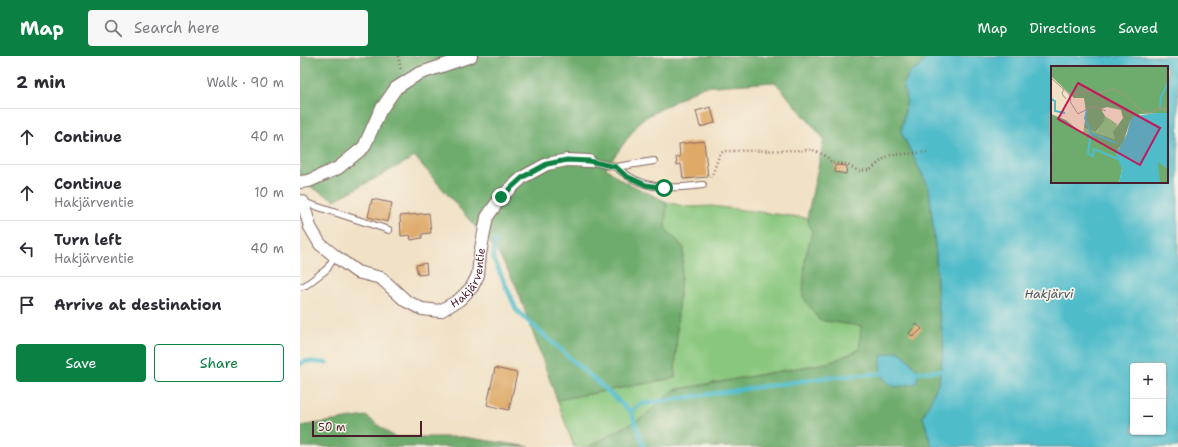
<!DOCTYPE html>
<meta charset="utf-8">
<style>
body{margin:0;font-family:"Shantell Sans",sans-serif;background:#f7f7f7;color:#2b2b33}
.controls{position:absolute;right:12px;bottom:12px;display:grid;overflow:hidden;border-radius:4px;box-shadow:0 1px 3px #0004}
.controls button{width:36px;height:36px;display:grid;place-items:center;padding:0;border:0;border-bottom:1px solid #e1e1e2;background:#fff;color:#2b2b33;font:20px sans-serif}
.scale{position:absolute;left:12px;bottom:10px;width:110px;box-sizing:border-box;padding-left:4px;border:2px solid #4a1f2b;border-top:0;font-size:11px;line-height:14px;white-space:nowrap;color:#4a1f2b;-webkit-text-stroke:3px #f7f3e8;paint-order:stroke}
.stop{position:absolute;width:12px;height:12px;margin:-9px;border:3px solid #0b8043;border-radius:50%;background:#fff}
.stop.end{background:#0b8043;border-color:#fff;box-shadow:0 1px 4px #0008}
.list{margin:0;padding:0;list-style:none}
h2{display:flex;justify-content:space-between;align-items:center;height:52px;margin:0;padding:0 16px;font-size:17px}
h2 small{font-size:13px;font-weight:400;color:#7c7c81}
.list li{display:grid;grid-template-columns:26px 1fr auto;gap:12px;align-items:center;box-sizing:border-box;height:56px;padding:0 16px;border-top:1px solid #e1e1e2}
.list b{display:block;font-size:15px;white-space:nowrap}
.list p{margin:0;font-size:13px;white-space:nowrap;color:#7c7c81}
.list em{font-size:13px;font-style:normal;color:#7c7c81}
.actions{display:flex;gap:8px;padding:12px 16px}
.actions a{flex:1;padding:9px 0;border:1px solid #0b8043;border-radius:4px;text-align:center;font-size:14px;color:#0b8043}
.actions .main{background:#0b8043;color:#fff}
.icon{flex:none;width:22px;height:22px;fill:none;stroke:currentColor;stroke-width:2;stroke-linecap:round;stroke-linejoin:round}
.map{position:relative;flex:none;width:878px;height:391px;overflow:hidden}
header{display:flex;align-items:center;gap:24px;box-sizing:border-box;height:56px;padding:0 20px;background:#0b8043;color:#fff}
header strong{font-size:19px}
nav{display:flex;gap:22px;margin-inline-start:auto;font-size:14px}
.search{width:280px;height:36px;background:#f7f7f7;display:flex;align-items:center;gap:10px;box-sizing:border-box;padding:0 14px;border-radius:4px;color:#7c7c81;font-size:15px}
main{display:flex}
aside{flex:1;background:#fff}
.map>svg:first-child{display:block}
.green{fill:#89c77e;stroke:#6a7354}
.forest{fill:#6eac6d;stroke:#5c664c;fill-rule:evenodd}
.water{fill:#4fbcca;stroke:#4c6e7a;fill-rule:evenodd}
.lines{fill:none;stroke-linecap:round;stroke-linejoin:round}
.stream{stroke:#4fbcca;stroke-width:4.5}
.building{fill:#dfa968}
.service-casing{stroke:#846361;stroke-width:8}
.minor-casing{stroke:#846361;stroke-width:14}
.path{stroke:#846361;stroke-width:2.5;stroke-dasharray:1 3;stroke-linecap:butt}
.service{stroke:#fff;stroke-width:6}
.minor{stroke:#fff;stroke-width:12}
.route{stroke:#0b8043;stroke-width:5}
.labels{text-anchor:middle;stroke-width:3.5;stroke-linejoin:round;paint-order:stroke}
.street-label{font-size:11px;fill:#4a1f2b;stroke:#f7f3e8}
.water-label{font-size:12px;font-style:italic;fill:#4c5663;stroke:#f7f3e8}
.inset-river{fill:none;stroke:#4fbcca;stroke-width:2}
.inset-road{fill:none;stroke:#ae9387;stroke-width:1}
.view{fill:#c2185b;fill-opacity:0.15;stroke:#c2185b;stroke-width:2}
.inset-edge{fill:none;stroke:#4a1f2b;stroke-width:2}
</style>
<header>
<strong>Map</strong>
<div class="search"><svg class="icon" aria-label="search" viewBox="0 0 24 24"><circle cx="10" cy="10" r="6"/><path d="M15 15l6 6"/></svg>Search here</div>
<nav><a>Map</a><a>Directions</a><a>Saved</a></nav>
</header>
<main>
<aside>
<h2>2 min<small>Walk · 90 m</small></h2>
<ul class="list">
<li><svg class="icon" aria-label="ahead" viewBox="0 0 24 24"><path d="M12 20V5M6 11l6-6 6 6"/></svg><div><b>Continue</b></div><em>40 m</em></li>
<li><svg class="icon" aria-label="ahead" viewBox="0 0 24 24"><path d="M12 20V5M6 11l6-6 6 6"/></svg><div><b>Continue</b><p>Hakjärventie</p></div><em>10 m</em></li>
<li><svg class="icon" aria-label="left" viewBox="0 0 24 24"><path d="M17 20v-9H6M10 6l-5 5 5 5"/></svg><div><b>Turn left</b><p>Hakjärventie</p></div><em>40 m</em></li>
<li><svg class="icon" aria-label="arrive" viewBox="0 0 24 24"><path d="M6 21V4h12l-3 4 3 4H6"/></svg><div><b>Arrive at destination</b></div></li>
</ul>
<div class="actions"><a class="main">Save</a><a>Share</a></div>
</aside>
<div class="map">
<svg width="878" height="391" viewBox="0 0 878 391">
<rect width="100%" height="100%" fill="#f7f3e8"/>
<filter id="ink" filterUnits="userSpaceOnUse"><feTurbulence type="fractalNoise" baseFrequency=".025" numOctaves="2"/><feDisplacementMap in="SourceGraphic" scale="8" xChannelSelector="R" yChannelSelector="G"/><feConvolveMatrix kernelMatrix="1 2 1 2 8 2 1 2 1" color-interpolation-filters="sRGB"/></filter>
<filter id="wash" filterUnits="userSpaceOnUse"><feTurbulence type="fractalNoise" baseFrequency=".012" numOctaves="4" result="noise"/><feDisplacementMap in="SourceGraphic" scale="16" xChannelSelector="R" yChannelSelector="G"/><feGaussianBlur stdDeviation="0.9" result="paint"/><feColorMatrix in="noise" values="0 0 0 0 0 0 0 0 0 0 0 0 0 0 0 0 0 1.4 0 .05"/><feComposite in="paint" operator="in"/></filter>
<g filter="url(#wash)">
<rect width="100%" height="100%" fill="#f1e1c5"/>
<!-- green -->
<polygon class="green" points="367,146 387,151 412,150 507,162 512,177 505,203 519,264 562,270 559,294 531,306 374,334 343,361 288,391 274,391 257,344 375,322 378,252 384,192 365,172"/>
<!-- forest -->
<g class="forest">
<path d="M0,0H629L617,13L611,15L603,28L607,44L601,76L629,132L636,199L638,248L644,288L639,326L623,361L632,391H288L343,361L374,334L531,306L559,294L561,270L519,264L503,241L505,203L512,177L507,162L524,83L475,26L401,31L341,64L306,112L321,124L367,146L365,172L384,192L378,252L375,322L257,344L216,230L198,197L115,101L35,144L0,125ZM598,295L605,300L619,316L596,331L584,323L580,317Z"/>
<polygon points="66,360 94,381 163,381 230,391 0,391 0,370"/>
</g>
<!-- water -->
<g class="water">
<path d="M629,0H878V391H632L623,361L639,326L644,288L638,248L636,199L629,132L601,76L607,44L603,28L611,15L617,13ZM752,11H867V126H752ZM833,310H863V376H833Z"/>
<path d="M598,295L605,300L619,316L616,327L595,331C579,320 580,320 581,300Z"/>
</g>
<g class="lines">
<!-- stream -->
<g class="stream">
<polyline points="195,184 193,201 217,255 331,356 344,391"/>
<polyline points="0,308 5,305 26,307"/>
<polyline points="614,316 641,315"/>
<polyline points="331,356 341,348 522,322 585,317"/>
</g>
</g>
<g id="blocks">
<!-- building -->
<g class="building">
<polygon points="411,51 415,67 400,71 396,55"/>
<polygon points="404,85 408,121 383,123 381,108 377,109 376,101 380,101 379,88"/>
<polygon points="535,109 547,110 546,118 535,116"/>
<polygon points="72,143 92,147 88,166 68,161"/>
<polygon points="129,157 131,177 122,178 122,182 111,184 110,179 101,180 100,160"/>
<polygon points="126,207 127,218 118,219 116,209"/>
<polygon points="617,268 622,273 613,281 609,277"/>
<polygon points="195,312 217,317 209,354 187,349"/>
</g>
</g>
</g>
<g filter="url(#ink)">
<use href="#blocks" fill-opacity="0" stroke="#846361" stroke-width="1"/>
<g class="lines">
<defs>
<g id="service">
<polyline points="289,105 316,111 354,105"/>
<path d="M316,111C343,135 370,133 403,129"/>
<polyline points="3,146 89,174"/>
<polyline points="0,231 6,229 27,213 35,200"/>
</g>
<g id="minor">
<polyline points="0,126 9,125 38,112 64,91 80,55 96,32 118,18 171,0"/>
<path id="s1" d="M0,145L3,146L10,171L20,188L35,200L57,216L81,222L106,245L122,253L140,255L159,244L172,231L178,219L180,198L187,161L201,141L223,121L247,108L267,104L289,105"/>
</g>
</defs>
<!-- service casing -->
<use href="#service" class="service-casing"/>
<!-- minor casing -->
<use href="#minor" class="minor-casing"/>
<!-- path -->
<g class="path">
<polyline points="98,0 101,15"/>
<polyline points="410,121 413,117 420,97 425,95 513,94 526,100 532,107 546,108 558,115 570,114 585,102 591,99 629,96"/>
</g>
<!-- service -->
<use href="#service" class="service"/>
<!-- minor -->
<use href="#minor" class="minor"/>
</g>
</g>
<g class="lines" filter="url(#ink)">
<!-- route -->
<polyline class="route" points="201,141 223,121 247,108 267,104 289,105 316,111 326,120 346,129 364,132"/>
</g>
<g class="labels">
<!-- street labels -->
<g class="street-label">
<text dy="4" stroke="none"><textPath href="#s1" startOffset="237">Hakjärventie</textPath></text>
</g>
<!-- water labels -->
<g class="water-label">
<text x="749" y="242">Hakjärvi</text>
</g>
</g>
<!-- overview -->
<g transform="translate(751 10)">
<rect width="117" height="117" fill="#f1e1c5"/>
<path d="M54,50L66,58L64,73L45,67L32,68L33,62L46,66Z" fill="#89c77e"/>
<path d="M0,0H117V47L89,48L79,55L72,77L67,83L71,103L68,117H0V48L15,54L32,68L45,67L64,73L62,66L72,52L70,44L56,41L50,43L54,50L53,55L45,66L33,62L35,46L33,32H23L0,10ZM108,95L117,103V117H109L107,114L106,98Z" fill="#6eac6d"/>
<path d="M106,47H117V103L107,96L109,117H68L71,103L65,88L76,68L79,55L83,50Z" fill="#4fbcca"/>
<path class="inset-river" d="M0,33L4,35V45L14,47M109,41L110,31L117,17M36,44L34,52L40,67L37,87L42,90L43,83L67,93M40,67L65,77"/>
<path class="inset-road" d="M0,12L18,28L20,37L27,48L42,40L55,45M13,22L11,28L15,33M18,28L25,29L34,25L48,27L62,23L75,30L91,45L99,47L109,42L117,44"/>
<path class="view" d="M27,17L109,62L89,99L7,53Z"/>
<rect width="117" height="117" class="inset-edge"/>
</g>
</svg>
<div class="controls">
<button>+</button>
<button>−</button>
</div>
<div class="scale">50 m</div>
<div class="stop" style="left:364px;top:132px"></div>
<div class="stop end" style="left:201px;top:141px"></div>
</div>
</main>
